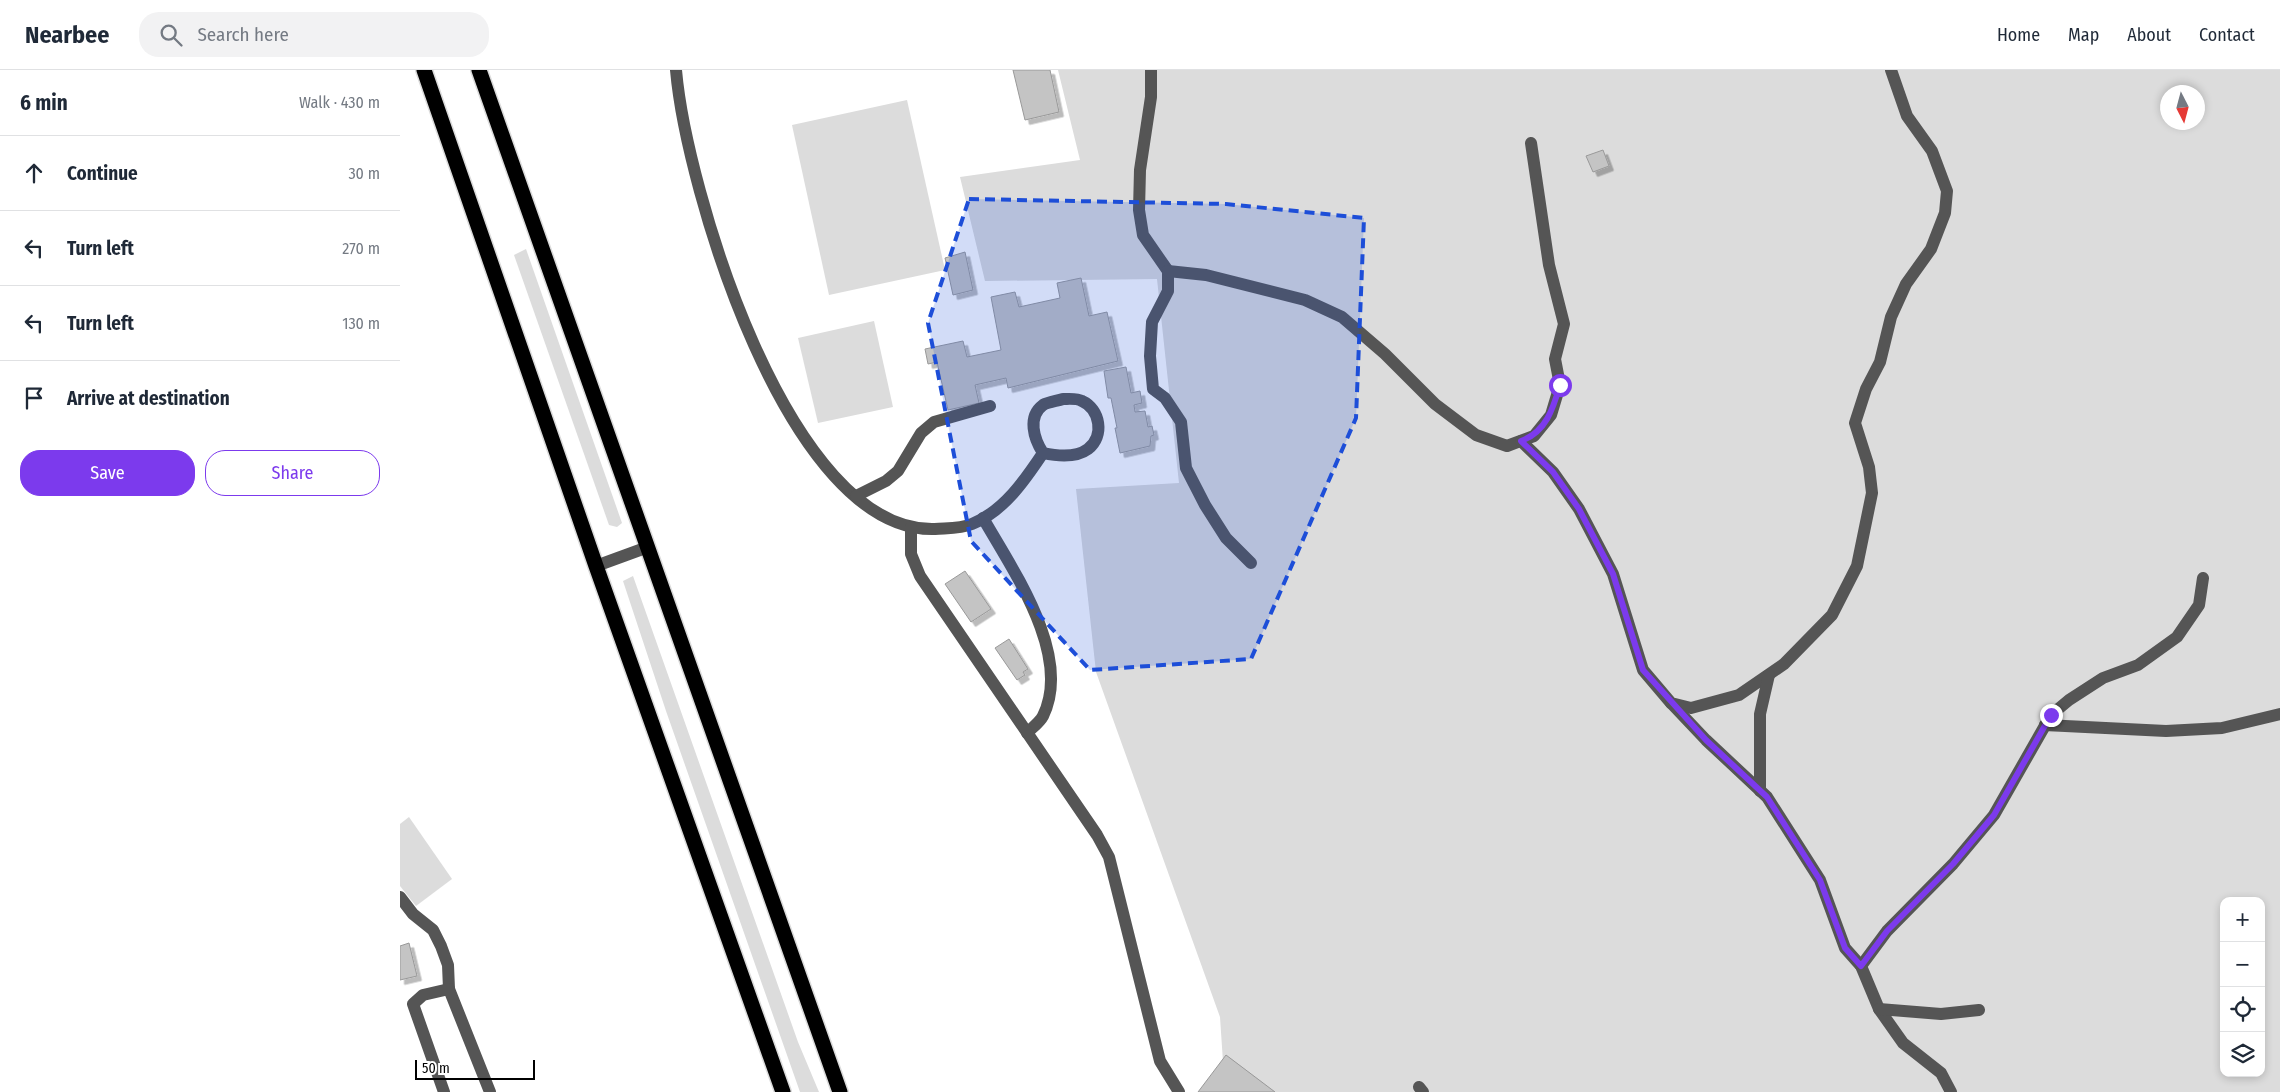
<!DOCTYPE html>
<meta charset="utf-8">
<style>
body{margin:0;font-family:"Fira Sans Condensed",sans-serif;background:#f2f2f3;color:#1f2937}
.controls{position:absolute;right:15px;bottom:15px;display:grid;overflow:hidden;border-radius:10px;box-shadow:0 2px 8px #0003}
.controls button{width:45px;height:45px;display:grid;place-items:center;padding:0;border:0;border-bottom:1px solid #e0e1e3;background:#fff;color:#1f2937;font:25px sans-serif}
.compass{position:absolute;left:1760px;top:15px;width:45px;height:45px;border-radius:50%;background:#fff;box-shadow:0 2px 8px #0003;rotate:174deg}
.scale{position:absolute;left:15px;bottom:12px;width:120px;box-sizing:border-box;padding-left:5px;border:2px solid #000;border-top:0;font-size:14px;line-height:18px;white-space:nowrap;color:#000;-webkit-text-stroke:4px #fff;paint-order:stroke}
.stop{position:absolute;width:15px;height:15px;margin:-11px;border:4px solid #7c3aed;border-radius:50%;background:#fff}
.stop.end{background:#7c3aed;border-color:#fff;box-shadow:0 1px 5px #0008}
.list{margin:0;padding:0;list-style:none}
h2{display:flex;justify-content:space-between;align-items:center;height:65px;margin:0;padding:0 20px;font-size:21px}
h2 small{font-size:16px;font-weight:400;color:#747a83}
.list li{display:grid;grid-template-columns:32px 1fr auto;gap:15px;align-items:center;box-sizing:border-box;height:75px;padding:0 20px;border-top:1px solid #e0e1e3}
.list b{display:block;font-size:19px;white-space:nowrap}
.list em{font-size:16px;font-style:normal;color:#747a83}
.actions{display:flex;gap:10px;padding:15px 20px}
.actions a{flex:1;padding:11px 0;border:1px solid #7c3aed;border-radius:20px;text-align:center;font-size:18px;color:#7c3aed}
.actions .main{background:#7c3aed;color:#fff}
.icon{flex:none;width:28px;height:28px;fill:none;stroke:currentColor;stroke-width:2;stroke-linecap:round;stroke-linejoin:round}
.map{position:relative;flex:none;width:1880px;height:1022px;overflow:hidden}
header{display:flex;align-items:center;gap:30px;box-sizing:border-box;height:70px;padding:0 25px;background:#fff;border-bottom:1px solid #e0e1e3}
header strong{font-size:24px}
nav{display:flex;gap:28px;margin-inline-start:auto;font-size:18px}
.search{width:350px;height:45px;background:#f2f2f3;display:flex;align-items:center;gap:12px;box-sizing:border-box;padding:0 18px;border-radius:20px;color:#747a83;font-size:19px}
main{display:flex}
aside{flex:1;background:#fff}
.map>svg:first-child{display:block}
.green{fill:#dcdcdc;fill-rule:evenodd}
.building{fill:#c4c4c4;stroke:#999;filter:url(#shadow)}
.lines{fill:none;stroke-linecap:round;stroke-linejoin:round}
.highway-casing{stroke:#dbdbdb;stroke-width:18}
.minor{stroke:#555;stroke-width:12}
.highway{stroke:#000;stroke-width:15}
.route{stroke:#7c3aed;stroke-width:6}
.marked{fill:#1d4ed8;fill-opacity:0.2;stroke:#1d4ed8;stroke-width:4;stroke-dasharray:10 6;stroke-linejoin:round}
</style>
<header>
<strong>Nearbee</strong>
<div class="search"><svg class="icon" aria-label="search" viewBox="0 0 24 24"><circle cx="10" cy="10" r="6"/><path d="M15 15l6 6"/></svg>Search here</div>
<nav><a>Home</a><a>Map</a><a>About</a><a>Contact</a></nav>
</header>
<main>
<aside>
<h2>6 min<small>Walk · 430 m</small></h2>
<ul class="list">
<li><svg class="icon" aria-label="ahead" viewBox="0 0 24 24"><path d="M12 20V5M6 11l6-6 6 6"/></svg><div><b>Continue</b></div><em>30 m</em></li>
<li><svg class="icon" aria-label="left" viewBox="0 0 24 24"><path d="M17 20v-9H6M10 6l-5 5 5 5"/></svg><div><b>Turn left</b></div><em>270 m</em></li>
<li><svg class="icon" aria-label="left" viewBox="0 0 24 24"><path d="M17 20v-9H6M10 6l-5 5 5 5"/></svg><div><b>Turn left</b></div><em>130 m</em></li>
<li><svg class="icon" aria-label="arrive" viewBox="0 0 24 24"><path d="M6 21V4h12l-3 4 3 4H6"/></svg><div><b>Arrive at destination</b></div></li>
</ul>
<div class="actions"><a class="main">Save</a><a>Share</a></div>
</aside>
<div class="map">
<svg width="1880" height="1022" viewBox="0 0 1880 1022">
<defs>
<filter id="shadow"><feDropShadow dx="4.5" dy="4.5" stdDeviation="0" flood-color="#0004"/></filter>
</defs>
<rect width="100%" height="100%" fill="#fff"/>
<!-- green -->
<g class="green">
<path d="M658,0H1880V1022H825L820,947L696,602L676,419L779,413L757,209L585,211L560,107L680,90ZM1768,22H1798V52H1768ZM1824,831H1861V1003H1824Z"/>
<polygon points="507,30 545,200 429,225 392,55"/>
<polygon points="126,179 222,453 217,457 209,455 114,185"/>
<polygon points="474,251 493,337 418,353 398,268"/>
<polygon points="233,506 398,972 419,1022 400,1022 266,641 223,511"/>
<polygon points="9,747 52,809 16,836 0,816 0,754"/>
</g>
<!-- building -->
<g class="building">
<polygon points="613,0 650,0 659,42 625,50"/>
<polygon points="1203,80 1209,96 1193,102 1186,86"/>
<polygon points="565,182 573,220 553,225 545,188"/>
<polygon points="681,208 689,246 707,242 718,291 608,318 606,308 575,315 579,333 548,340 537,292 528,294 525,279 563,271 567,287 601,280 591,227 615,222 619,237 660,228 657,213"/>
<polygon points="726,297 731,323 740,321 742,333 734,335 735,342 745,341 748,357 752,356 754,365 751,366 750,376 720,383 715,358 717,358 711,328 708,328 704,301"/>
<polygon points="565,501 591,539 571,552 545,514"/>
<polygon points="609,569 628,599 623,602 625,605 617,610 595,578"/>
<polygon points="9,873 17,906 0,910 0,876"/>
<polygon points="826,985 875,1022 798,1022"/>
</g>
<g class="lines">
<defs>
<g id="highway">
<polyline points="24,0 196,496 383,1022"/>
<polyline points="79,0 440,1022"/>
</g>
</defs>
<!-- highway casing -->
<use href="#highway" class="highway-casing"/>
<!-- minor -->
<g class="minor">
<path d="M276,0C286,116 388,464 535,459C547,458 560,459 572,454C604,441 625,410 643,383"/>
<polyline points="751,0 751,27 740,100 739,140 743,165 768,201 768,221 752,252 750,286 753,319 765,328 781,352 786,398 805,435 826,468 851,493"/>
<polyline points="768,201 806,205 905,230 942,247 985,284 1035,334 1076,365 1107,376 1134,366 1151,345 1160,315 1155,289 1164,254 1149,195 1131,73"/>
<path d="M663,329C669,329 677,328 682,331C700,339 705,366 688,379C676,388 657,386 643,383C634,369 627,347 643,335C648,332 657,331 663,329Z"/>
<polyline points="1121,371 1153,402 1179,439 1213,504 1243,600 1271,633 1291,638 1339,625 1384,594 1432,545 1457,496 1472,423 1469,397 1455,353 1466,319 1480,292 1491,247 1506,214 1531,179 1545,143 1547,121 1532,81 1507,46 1491,0"/>
<polyline points="456,426 486,411 498,401 521,363 534,352 590,336"/>
<path d="M583,448C612,499 673,585 643,646C640,652 632,658 627,663"/>
<polyline points="511,457 511,484 520,506 697,765 709,787 760,991 779,1022"/>
<polyline points="196,496 248,477"/>
<polyline points="1271,633 1306,670 1367,727 1420,810 1445,878 1461,896 1479,939 1503,973 1541,1003 1551,1022"/>
<polyline points="1645,655 1766,661 1822,658 1880,644"/>
<polyline points="1360,721 1360,644 1369,605"/>
<polyline points="0,827 13,844 33,860 41,876 48,895 49,919"/>
<polyline points="1461,896 1487,861 1553,794 1594,745 1651,645 1669,630 1703,608 1738,595 1777,567 1799,535 1803,508"/>
<polyline points="1479,939 1541,944 1579,940"/>
<polyline points="1019,1017 1023,1022"/>
<polyline points="44,1022 13,934 23,925 49,919 90,1022"/>
</g>
<!-- highway -->
<use href="#highway" class="highway"/>
</g>
<g class="lines">
<!-- route -->
<path class="route" d="M1160,315C1153,339 1146,362 1121,371L1153,402L1179,439L1213,504L1243,600L1306,670L1367,727L1420,810L1445,878L1461,896L1487,861L1553,794L1594,745L1651,645"/>
</g>
<!-- marked area -->
<path class="marked" d="M569,129L826,134L964,148L956,348L851,589L690,600L571,471L528,253Z"/>
</svg>
<div class="controls">
<button>+</button>
<button>−</button>
<button><svg class="icon" aria-label="locate" viewBox="0 0 24 24"><circle cx="12" cy="12" r="6"/><path d="M12 2v4M12 18v4M2 12h4M18 12h4"/></svg></button>
<button><svg class="icon" aria-label="layers" viewBox="0 0 24 24"><path d="M12 4l9 5-9 5-9-5zM3 14l9 5 9-5"/></svg></button>
</div>
<svg class="compass" viewBox="-18 -18 36 36"><path d="M0-13l5 13h-10z" fill="#e53935"/><path d="M0 13l5-13h-10z" fill="#747a83"/></svg>
<div class="scale">50 m</div>
<div class="stop" style="left:1160px;top:315px"></div>
<div class="stop end" style="left:1651px;top:645px"></div>
</div>
</main>
